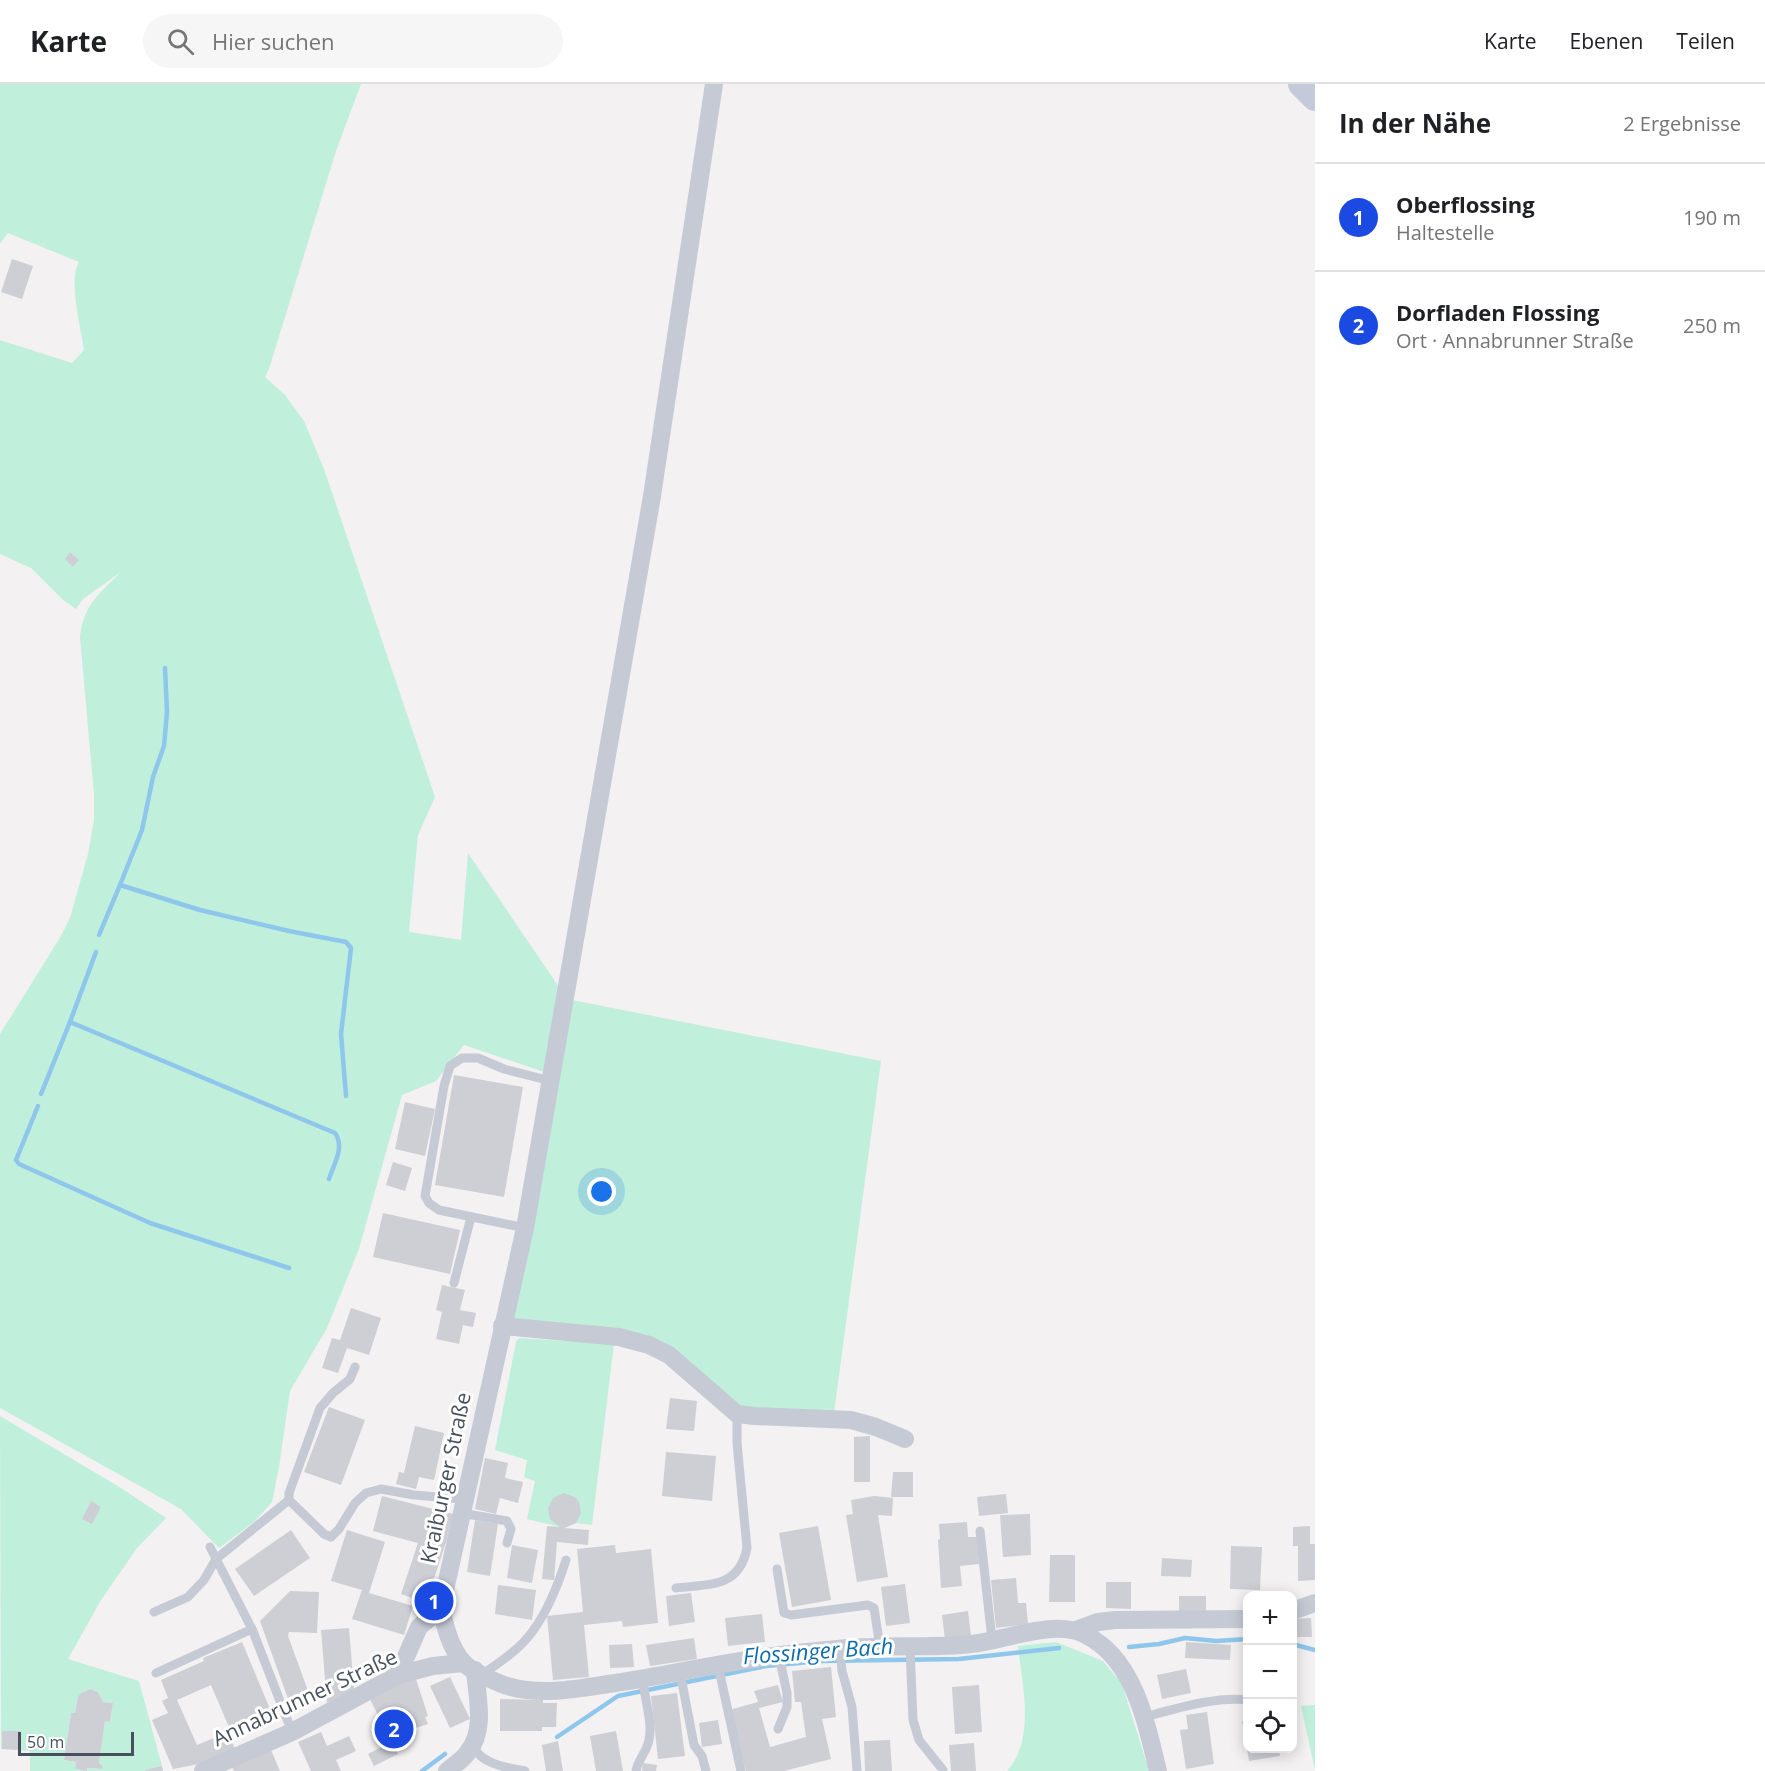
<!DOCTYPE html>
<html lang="de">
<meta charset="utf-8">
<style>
body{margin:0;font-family:"Open Sans",sans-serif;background:#f6f6f6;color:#202124}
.controls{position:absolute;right:18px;bottom:18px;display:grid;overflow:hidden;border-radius:12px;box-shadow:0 3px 15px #0003}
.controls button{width:54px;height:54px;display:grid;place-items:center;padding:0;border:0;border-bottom:2px solid #e0e0e0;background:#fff;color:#202124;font:30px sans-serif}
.scale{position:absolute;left:18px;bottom:15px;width:116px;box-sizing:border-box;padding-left:6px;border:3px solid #48505e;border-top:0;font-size:16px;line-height:21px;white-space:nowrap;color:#48505e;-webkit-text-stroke:4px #fff;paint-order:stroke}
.you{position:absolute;left:602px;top:1108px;width:21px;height:21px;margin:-15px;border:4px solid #fff;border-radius:50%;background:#1a73e8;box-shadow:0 0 0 9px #1a73e833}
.badge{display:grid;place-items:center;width:39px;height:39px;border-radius:50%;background:#1b4ae3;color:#fff;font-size:20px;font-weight:700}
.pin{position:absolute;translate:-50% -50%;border:3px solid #fff;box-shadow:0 2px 6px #0006}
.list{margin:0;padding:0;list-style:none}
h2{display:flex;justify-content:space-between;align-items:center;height:78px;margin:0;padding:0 24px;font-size:26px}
h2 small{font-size:20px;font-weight:400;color:#757577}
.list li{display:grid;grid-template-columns:39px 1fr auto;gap:18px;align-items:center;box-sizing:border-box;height:108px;padding:0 24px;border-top:2px solid #e0e0e0}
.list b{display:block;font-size:22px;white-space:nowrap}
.list p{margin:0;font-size:20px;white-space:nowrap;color:#757577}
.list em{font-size:20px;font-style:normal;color:#757577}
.icon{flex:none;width:33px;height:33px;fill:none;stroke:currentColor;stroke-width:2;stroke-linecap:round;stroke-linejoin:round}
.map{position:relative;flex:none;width:1315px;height:1687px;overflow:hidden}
header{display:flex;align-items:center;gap:36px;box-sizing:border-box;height:84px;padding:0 30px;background:#fff;border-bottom:2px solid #e0e0e0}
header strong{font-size:28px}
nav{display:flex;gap:33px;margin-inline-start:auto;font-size:21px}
.search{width:420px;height:54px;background:#f6f6f6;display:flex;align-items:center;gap:15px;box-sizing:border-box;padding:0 21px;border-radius:33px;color:#757577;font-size:22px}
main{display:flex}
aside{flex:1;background:#fff}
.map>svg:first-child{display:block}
.green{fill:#c0efdc;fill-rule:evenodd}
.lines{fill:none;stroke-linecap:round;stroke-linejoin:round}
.stream{stroke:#8ec6ec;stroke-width:4.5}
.building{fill:#cdcfd5}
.service{stroke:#c5cad5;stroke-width:9}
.minor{stroke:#c5cad5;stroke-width:18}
.secondary{stroke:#c4cad9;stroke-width:26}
.labels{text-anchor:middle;stroke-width:6;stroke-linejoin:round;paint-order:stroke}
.street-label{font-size:21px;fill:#48505e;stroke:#fff}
.water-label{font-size:22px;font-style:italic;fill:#0e6bac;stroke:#fff}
</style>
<header>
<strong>Karte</strong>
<div class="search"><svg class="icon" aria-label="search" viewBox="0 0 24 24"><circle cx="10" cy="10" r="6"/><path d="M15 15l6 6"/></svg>Hier suchen</div>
<nav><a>Karte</a><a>Ebenen</a><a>Teilen</a></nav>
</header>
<main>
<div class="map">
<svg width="1315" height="1687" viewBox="0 0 1315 1687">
<rect width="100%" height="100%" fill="#f3f1f1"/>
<!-- green -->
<g class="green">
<path d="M0,0H361L336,67L269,285L265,293L285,311L304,337L324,385L435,713L418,751L409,848L461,856L468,769L559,903L544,988L464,961L436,997L402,1011L359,1165L327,1244L290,1307L279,1383L272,1418L254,1438L219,1464L181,1425L0,1324V950L61,852L70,834L88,770L94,736V710L80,553C84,520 99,510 121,488L83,515L76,525L63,516L31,484L0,470V256L72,279L84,266C81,244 68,197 79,178L8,149L0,160Z"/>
<polygon points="572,916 881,977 834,1329 741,1327 663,1262 512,1240"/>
<polygon points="519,1254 614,1260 592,1441 576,1439 565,1444 527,1435 535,1397 524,1393 527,1376 495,1366 516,1258"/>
<path d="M0,1332L121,1404L166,1434L137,1464L101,1516L68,1575L139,1597L162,1682L145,1687H30V1667L1,1665ZM90,1605L98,1608L103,1618L113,1619L110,1638L105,1637L99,1679L103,1682L102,1685L87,1684V1687L75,1685L76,1678L64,1676L71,1629H75C77,1618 77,1608 90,1605ZM3,1647L20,1648L19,1666L2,1665Z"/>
<path d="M1056,1558L1103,1577L1122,1600L1149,1687H1007C1036,1655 1022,1601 1018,1562Z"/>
<polygon points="1315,1621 1315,1686 1301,1622"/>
</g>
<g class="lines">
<!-- stream -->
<g class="stream">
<polyline points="165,584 167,628 164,662 153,693 142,746 120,801 200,826 289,847 346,858 351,864 341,950 346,1012"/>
<polyline points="99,851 120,801"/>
<path d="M96,868L70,938L335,1049C345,1063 334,1080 329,1095"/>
<polyline points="41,1010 70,938"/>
<polyline points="38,1022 16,1076 19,1080 150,1139 289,1184"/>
<polyline points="1292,1560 1315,1566"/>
<polyline points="1129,1563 1159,1560 1185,1554 1216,1557 1248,1555"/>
<polyline points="557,1653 618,1612 766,1582 821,1577 959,1575 1059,1564"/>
<polyline points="422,1687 445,1670"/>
</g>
</g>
<!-- building -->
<g class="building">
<polygon points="12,175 33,182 22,215 1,208"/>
<polygon points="70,468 79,476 73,483 65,475"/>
<polygon points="454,991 523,1003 504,1113 435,1101"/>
<polygon points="405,1018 435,1025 425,1072 395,1065"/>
<polygon points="393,1078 412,1084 405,1107 386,1101"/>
<polygon points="383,1129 460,1146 450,1190 373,1173"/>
<polygon points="442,1201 465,1206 460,1226 476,1229 473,1243 463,1241 459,1260 436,1255 442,1228 436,1226"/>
<polygon points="351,1224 381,1234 369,1271 347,1264 338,1289 322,1284 332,1254 340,1256"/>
<polygon points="670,1314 697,1317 694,1347 666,1345"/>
<polygon points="329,1323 365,1336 341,1401 304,1388"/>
<polygon points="415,1342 444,1349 434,1396 419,1393 416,1405 396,1400 399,1388 404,1389"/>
<polygon points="870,1352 870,1398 854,1398 854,1353"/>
<polygon points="666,1368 716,1372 712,1417 662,1412"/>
<polygon points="485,1374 508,1379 505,1394 523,1398 518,1419 500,1414 496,1430 475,1425"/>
<polygon points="893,1388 913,1388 913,1413 891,1413"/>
<polygon points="564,1409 575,1413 579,1418 581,1429 576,1439 564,1444 589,1446 588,1461 557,1458 554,1496 542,1495 547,1442 560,1443 550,1435 548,1424 553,1414"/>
<polygon points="1006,1410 1008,1429 979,1432 977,1413"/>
<polygon points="382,1412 453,1430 447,1455 426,1519 401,1510 418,1459 373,1447"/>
<polygon points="874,1412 893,1414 892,1432 878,1431 888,1493 857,1498 846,1431 853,1430 851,1416"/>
<polygon points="91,1417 101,1423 92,1440 82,1435"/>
<polygon points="1030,1430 1031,1471 1003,1473 1000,1431"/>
<polygon points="475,1436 498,1440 490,1492 467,1488"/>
<polygon points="967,1438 968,1453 977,1453 979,1480 960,1482 962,1502 941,1504 938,1456 940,1455 939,1440"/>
<polygon points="818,1442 831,1516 792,1523 779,1449"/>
<polygon points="1310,1442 1310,1460 1315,1460 1315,1496 1298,1497 1298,1462 1293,1462 1293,1443"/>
<polygon points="291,1446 310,1474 254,1512 235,1485"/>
<polygon points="347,1446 385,1458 369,1509 413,1522 404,1551 352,1535 362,1506 331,1497"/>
<polygon points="512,1461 538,1466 532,1499 507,1494"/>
<polygon points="615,1461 616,1469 651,1465 658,1539 623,1543 622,1537 584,1541 589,1593 553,1596 547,1532 583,1528 577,1465"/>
<polygon points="1231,1462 1262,1463 1260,1506 1230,1505"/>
<polygon points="1050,1471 1075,1471 1075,1518 1049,1518"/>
<polygon points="1162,1474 1192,1476 1191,1493 1161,1492"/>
<polygon points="1016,1494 1018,1519 1026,1519 1028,1540 996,1544 991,1496"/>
<polygon points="1106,1498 1131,1498 1131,1525 1106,1524"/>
<polygon points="905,1500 910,1539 886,1542 881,1503"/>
<polygon points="498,1501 536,1506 532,1536 495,1530"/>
<polygon points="290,1507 319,1508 317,1549 289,1548 288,1552 311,1615 291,1623 260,1537"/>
<polygon points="691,1509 695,1538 669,1542 666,1512"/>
<polygon points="1179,1512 1206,1512 1206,1531 1179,1532"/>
<polygon points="968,1527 971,1552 945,1556 942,1531"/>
<polygon points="762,1530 765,1558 728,1562 725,1534"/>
<polygon points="1311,1534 1312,1553 1292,1553 1292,1535"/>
<polygon points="349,1544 354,1606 327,1619 321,1546"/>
<polygon points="694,1554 697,1575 650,1582 646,1561"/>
<polygon points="242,1558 275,1637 234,1655 211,1601 177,1616 197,1661 228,1648 235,1665 204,1679 173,1685 152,1636 168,1629 162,1617 168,1614 161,1596 204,1577 203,1574"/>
<polygon points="1186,1558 1231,1561 1230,1576 1185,1574"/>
<polygon points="632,1560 634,1583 610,1584 609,1561"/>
<polygon points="831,1583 836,1633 822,1635 831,1675 784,1687 746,1687 729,1626 758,1618 754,1607 778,1601 783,1618 759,1624 770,1663 806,1653 801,1618 795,1618 792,1587"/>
<polygon points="1186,1585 1191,1609 1162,1615 1157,1591"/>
<polygon points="415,1592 428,1632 425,1633 428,1640 406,1647 404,1642 402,1643 403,1648 394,1651 399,1661 395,1663 398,1670 374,1682 368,1670 391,1658 370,1615"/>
<polygon points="450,1593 470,1635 450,1644 430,1602"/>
<polygon points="979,1601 982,1648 955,1650 952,1603"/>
<polygon points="90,1605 98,1608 103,1618 113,1619 110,1638 105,1637 99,1679 103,1682 102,1685 87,1684 87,1687 75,1685 76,1678 64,1676 71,1629 75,1629 78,1613 81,1609"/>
<polygon points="677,1609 685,1672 658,1675 651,1612"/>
<polygon points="500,1615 543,1616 543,1619 557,1619 556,1643 542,1643 542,1647 500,1647"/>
<polygon points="1207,1628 1214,1680 1186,1685 1180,1646 1188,1645 1186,1631"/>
<polygon points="718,1636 722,1660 702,1663 699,1639"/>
<polygon points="1248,1636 1248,1661 1246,1661 1242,1637"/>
<polygon points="2,1647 20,1647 19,1666 2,1665"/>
<polygon points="616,1647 623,1687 596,1687 590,1652"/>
<polygon points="321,1648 327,1662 349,1652 356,1667 336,1676 341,1687 311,1687 298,1658"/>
<polygon points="890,1656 892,1687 865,1687 864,1657"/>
<polygon points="558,1657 563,1687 546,1687 542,1661"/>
<polygon points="974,1659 976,1687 951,1687 949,1661"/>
<polygon points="1247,1664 1279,1664 1280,1672 1249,1677"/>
<polygon points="271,1666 280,1687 234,1687 232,1683"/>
<polygon points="643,1679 657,1681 656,1687 642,1687"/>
<polygon points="162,1682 163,1687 146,1687 145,1686"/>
</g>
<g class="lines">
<!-- service -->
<g class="service">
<polyline points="525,1144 439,1126 429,1119 425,1112 444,1002 450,982 462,974 478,974 504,985 551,997"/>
<polyline points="454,1199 471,1133"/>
<polyline points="355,1283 350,1295 333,1309 320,1324 289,1409 289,1416 324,1450 331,1453 339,1445 355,1419 366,1409 381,1405 414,1411 464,1415"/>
<polyline points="461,1429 507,1437 511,1445 507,1459"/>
<polyline points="980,1447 992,1556"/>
<polyline points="210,1463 252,1545 292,1648"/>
<polyline points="777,1485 784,1529 791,1531 868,1521 874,1524 880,1563"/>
<path d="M676,1504C710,1500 739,1504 747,1464L737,1359V1330"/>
<polyline points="154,1528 188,1513 204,1496 216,1475 289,1416"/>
<polyline points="910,1563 913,1636 919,1656 943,1686"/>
<polyline points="840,1565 842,1587 852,1623 857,1687"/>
<polyline points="718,1581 741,1687"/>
<polyline points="680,1588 694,1661 702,1672 706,1687"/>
<polyline points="156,1589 252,1545"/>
<path d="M483,1590C500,1578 520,1565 532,1548C548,1527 558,1501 566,1476"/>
<path d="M1144,1633C1175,1625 1216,1612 1247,1616"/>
<polyline points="778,1645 787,1623 787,1609 779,1572"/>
<path d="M472,1662C484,1681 504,1683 525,1687"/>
<path d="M636,1687C638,1675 647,1668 649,1656C653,1637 644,1615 643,1595"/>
</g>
<!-- minor -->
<g class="minor">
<path d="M714,0L652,412L525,1144L441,1524C445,1542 450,1564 463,1578C470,1587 499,1600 511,1603C544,1612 581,1604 615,1599C679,1589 742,1574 807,1568C828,1566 850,1563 871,1563C904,1561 937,1564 971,1560C1004,1557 1055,1534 1086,1551C1135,1576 1146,1639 1158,1687"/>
<polyline points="502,1242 619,1253 649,1261 669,1271 737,1330 754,1332 851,1336 876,1343 905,1355"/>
<polyline points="1292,1527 1315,1519"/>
<polyline points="1076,1546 1098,1538 1115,1536 1248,1535"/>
<polyline points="398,1591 419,1543 441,1524"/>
<polyline points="203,1687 292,1648 398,1591 433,1582 463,1579"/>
<path d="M447,1687C454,1681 463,1676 468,1668C486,1646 477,1613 475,1586"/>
</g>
<!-- secondary -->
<polyline class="secondary" points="1301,0 1315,14"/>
</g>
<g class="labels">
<!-- street labels -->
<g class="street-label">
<text transform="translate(446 1394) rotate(-78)" y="7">Kraiburger Straße</text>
<text transform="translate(305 1614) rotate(-25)" y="7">Annabrunner Straße</text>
</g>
<!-- water labels -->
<g class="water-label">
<text transform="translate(818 1567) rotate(-4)" y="8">Flossinger Bach</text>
</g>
</g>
</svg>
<div class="controls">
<button>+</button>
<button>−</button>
<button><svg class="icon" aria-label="locate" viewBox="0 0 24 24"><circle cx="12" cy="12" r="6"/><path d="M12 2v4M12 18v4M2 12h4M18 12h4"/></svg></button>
</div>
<div class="scale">50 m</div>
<div class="you"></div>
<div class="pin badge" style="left:434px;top:1517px">1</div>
<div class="pin badge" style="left:394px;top:1645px">2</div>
</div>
<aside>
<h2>In der Nähe<small>2 Ergebnisse</small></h2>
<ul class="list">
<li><span class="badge">1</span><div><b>Oberflossing</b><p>Haltestelle</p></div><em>190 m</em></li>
<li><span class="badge">2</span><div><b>Dorfladen Flossing</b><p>Ort · Annabrunner Straße</p></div><em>250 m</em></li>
</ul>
</aside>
</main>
